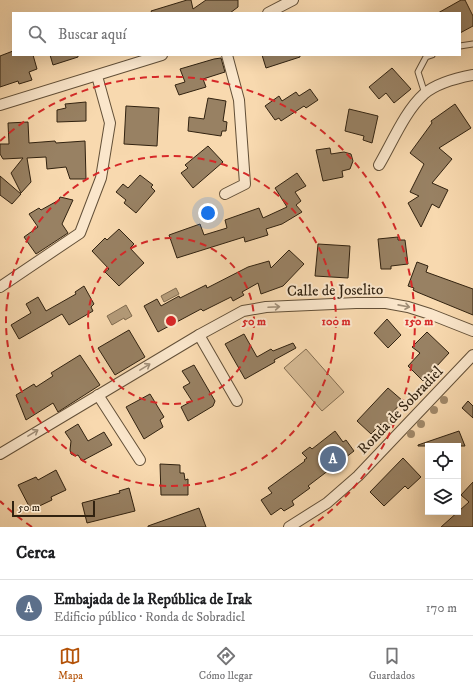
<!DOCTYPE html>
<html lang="es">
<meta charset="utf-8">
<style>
body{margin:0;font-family:"IM FELL DW Pica",serif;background:#f6f6f6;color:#202124}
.controls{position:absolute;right:12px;bottom:12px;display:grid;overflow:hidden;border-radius:0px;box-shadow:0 4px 16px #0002}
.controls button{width:36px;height:36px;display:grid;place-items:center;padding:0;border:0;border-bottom:1px solid #e0e0e0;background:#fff;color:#202124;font:20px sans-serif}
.scale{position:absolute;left:12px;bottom:10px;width:83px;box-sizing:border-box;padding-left:4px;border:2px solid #312210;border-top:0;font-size:11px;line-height:14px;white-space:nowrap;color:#312210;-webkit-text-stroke:3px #fae6cb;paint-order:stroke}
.you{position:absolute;left:208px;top:213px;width:14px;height:14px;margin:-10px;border:3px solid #fff;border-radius:50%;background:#1a73e8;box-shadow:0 0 0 6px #1a73e833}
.badge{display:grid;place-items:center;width:26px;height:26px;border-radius:50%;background:#b45309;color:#fff;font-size:13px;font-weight:700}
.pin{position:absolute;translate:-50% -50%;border:2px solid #fff;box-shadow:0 1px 4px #0006}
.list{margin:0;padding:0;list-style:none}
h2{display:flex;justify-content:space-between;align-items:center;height:52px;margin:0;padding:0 16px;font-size:17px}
h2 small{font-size:13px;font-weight:400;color:#757577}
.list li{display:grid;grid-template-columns:26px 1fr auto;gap:12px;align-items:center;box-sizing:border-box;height:56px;padding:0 16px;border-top:1px solid #e0e0e0}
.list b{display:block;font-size:15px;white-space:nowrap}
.list p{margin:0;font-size:13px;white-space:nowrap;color:#757577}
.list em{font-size:13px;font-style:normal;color:#757577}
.icon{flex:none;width:22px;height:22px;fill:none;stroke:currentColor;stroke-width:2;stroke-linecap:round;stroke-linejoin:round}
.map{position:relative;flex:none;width:473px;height:527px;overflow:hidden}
.search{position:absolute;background:#fff;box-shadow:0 4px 16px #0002;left:12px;right:12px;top:12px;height:44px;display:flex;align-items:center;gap:10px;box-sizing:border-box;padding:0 14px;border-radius:0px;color:#757577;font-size:15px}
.sheet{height:108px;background:#fff}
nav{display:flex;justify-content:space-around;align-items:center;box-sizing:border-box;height:56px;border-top:1px solid #e0e0e0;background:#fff;font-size:11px;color:#757577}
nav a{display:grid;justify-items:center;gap:2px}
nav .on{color:#b45309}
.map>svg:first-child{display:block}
.green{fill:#d6ba94;stroke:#846e52}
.water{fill:#b49b79;stroke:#806b4f}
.building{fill:#988163;stroke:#312210}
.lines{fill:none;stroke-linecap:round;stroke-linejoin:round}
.lane-casing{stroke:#635038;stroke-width:7}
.street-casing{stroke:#635038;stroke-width:12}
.lane{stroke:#fae6cb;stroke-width:5}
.street{stroke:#fae6cb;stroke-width:10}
.tree{fill:#a1896a}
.oneway{stroke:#a08e77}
.ring{fill:none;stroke:#d62828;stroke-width:2;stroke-dasharray:7 5}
.labels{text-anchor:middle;stroke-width:4;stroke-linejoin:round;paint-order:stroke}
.street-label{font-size:15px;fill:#312210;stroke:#fae6cb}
.centre{fill:#d62828;stroke:#fae6cb;stroke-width:2}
.ring-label{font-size:12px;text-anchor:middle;font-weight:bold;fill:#d62828;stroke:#fae6cb;stroke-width:4;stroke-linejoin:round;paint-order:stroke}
</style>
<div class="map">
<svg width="473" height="527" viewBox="0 0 473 527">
<rect width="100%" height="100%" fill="#f8d9af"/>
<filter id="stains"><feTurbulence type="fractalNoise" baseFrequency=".005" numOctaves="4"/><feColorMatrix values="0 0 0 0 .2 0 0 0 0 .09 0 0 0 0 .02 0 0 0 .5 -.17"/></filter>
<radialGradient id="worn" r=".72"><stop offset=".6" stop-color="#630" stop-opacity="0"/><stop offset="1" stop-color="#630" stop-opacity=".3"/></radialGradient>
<!-- green -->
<polygon class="green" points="306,349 344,392 322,411 284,368"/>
<!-- water -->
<g class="water">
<polygon points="176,288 179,294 164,302 161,296"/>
<polygon points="126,305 132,316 125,320 124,318 112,325 107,316"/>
</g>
<!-- building -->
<g class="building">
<polygon points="187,0 191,0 193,9 206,0 238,0 238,7 230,13 152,13 151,11"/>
<polygon points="461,0 465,0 473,16 473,26 460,33 460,13 438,13"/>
<polygon points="13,51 13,55 33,55 37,69 29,72 32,80 19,84 18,81 0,87 0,56"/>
<polygon points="50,55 78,55 78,57 53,65"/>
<polygon points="262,55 300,55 300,57 266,68"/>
<polygon points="221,58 225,72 203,79 206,87 179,95 175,85 185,82 180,69 214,59"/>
<polygon points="392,68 411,89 394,103 386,93 379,99 369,87"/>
<polygon points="310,89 318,100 306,108 304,106 281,121 279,118 275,120 265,106 279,96 282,101 296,92 299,96"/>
<polygon points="208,98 226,101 223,121 227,122 226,131 222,131 221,136 188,131 189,117 204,119"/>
<polygon points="86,102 86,121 57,122 57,110 66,108 65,104"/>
<polygon points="455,104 471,128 439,148 452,159 432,183 448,190 439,208 432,204 421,227 408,203 419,196 410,192 424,164 410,153 432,123 431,121"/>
<polygon points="126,106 159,108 157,146 124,144"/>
<polygon points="349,109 378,116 372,143 363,140 364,136 345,131"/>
<polygon points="28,122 29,143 55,141 56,143 85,141 86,179 70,179 66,167 47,169 46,157 27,158 31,182 21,193 11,173 23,158 3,159 0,154 0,144 9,144 8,123"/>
<polygon points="208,146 223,162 193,188 181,173 188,168 185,165"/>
<polygon points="330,148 331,154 344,152 351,154 353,161 350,169 342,171 343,177 323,181 316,150"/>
<polygon points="297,173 306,186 295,192 301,201 296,205 302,212 282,224 266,229 268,235 245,242 244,237 177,258 169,235 200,224 204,235 227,228 225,220 259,208 263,218 287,207 275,188"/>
<polygon points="140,175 153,185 151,187 155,191 136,213 124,203 126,200 116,192 123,184 128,188"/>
<polygon points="0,176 21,194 12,204 0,195"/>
<polygon points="60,197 73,200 62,224 68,233 36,254 24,237 38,227 29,214 39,208 41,210 59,200"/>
<polygon points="119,229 134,244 130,248 144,263 119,286 105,272 109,269 92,251 105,238 107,240"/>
<polygon points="398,237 398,240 405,240 408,264 391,266 391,269 381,269 378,239"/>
<polygon points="318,244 350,246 348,278 315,276"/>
<polygon points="289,250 304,264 283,286 261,294 258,283 242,292 244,295 233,301 231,297 203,311 201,309 158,332 144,306 157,299 161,306 179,296 180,298 206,285 207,288 248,267 269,261 271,268"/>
<polygon points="417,262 428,266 426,272 473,289 473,315 417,292 413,290 414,288 408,286"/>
<polygon points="84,286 94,304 91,307 93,311 69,325 62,314 19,339 11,325 31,313 26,304 38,297 46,311 76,294 75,292"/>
<polygon points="387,319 401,335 388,348 374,333"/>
<polygon points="129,330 145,357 115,375 98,348"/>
<polygon points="427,332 449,353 423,381 408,366 420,353 412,347"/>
<polygon points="244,334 257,357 271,349 273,351 293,343 296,348 274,360 275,362 245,379 225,344"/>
<polygon points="80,355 100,385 58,412 53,403 26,420 16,395 34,384 36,387 53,376 51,373"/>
<polygon points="194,365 215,401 213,406 188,421 181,407 192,401 183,387 190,383 182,371"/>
<polygon points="388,388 403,401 391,414 397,420 387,429 381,424 371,434 357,421"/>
<polygon points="150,394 164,417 160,420 163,427 144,439 126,407"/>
<polygon points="468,401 473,406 473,418 462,408"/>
<polygon points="78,424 88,441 104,432 112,445 82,461 78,455 75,456 71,454 70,450 71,441 65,432"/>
<polygon points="335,431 343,442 346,440 354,451 308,486 310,488 292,501 294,505 284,511 281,508 271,515 261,500 272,493 268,488 305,461 304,460 307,458 302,453 310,447 312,449"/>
<polygon points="459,431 465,446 418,446 418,445"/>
<polygon points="403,458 421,477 408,489 405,486 384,506 370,492"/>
<polygon points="160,464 180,465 180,473 184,473 185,480 188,479 188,495 161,495"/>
<polygon points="56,470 66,490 51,497 52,500 31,510 18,485 36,477 38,480"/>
<polygon points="473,482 473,527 441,527 469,502 461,495"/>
<polygon points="129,488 135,511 87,523 82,503 120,493 119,491"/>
<polygon points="199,508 206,527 148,527 148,526"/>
</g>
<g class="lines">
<defs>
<g id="lane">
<polyline points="460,46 473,44"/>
<polyline points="425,94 418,72 426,57 432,55"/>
</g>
<g id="street">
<polyline points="268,13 293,0"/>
<polyline points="0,105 162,55"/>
<path d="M379,165C392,143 405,111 424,94C437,83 457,78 473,75"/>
<polyline points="225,194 245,184 239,100 227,55"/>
<polyline points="0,287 80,233 101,178 110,123 97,76"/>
<polyline points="199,335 237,401"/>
<polyline points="98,395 140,460"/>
<polyline points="0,454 199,335 243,311 266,307 288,306 356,303 386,303 408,307 430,314 473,331"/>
<polyline points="289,527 327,503 358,476 473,355"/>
</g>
</defs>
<!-- lane casing -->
<use href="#lane" class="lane-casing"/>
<!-- street casing -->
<use href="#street" class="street-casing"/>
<!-- lane -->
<use href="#lane" class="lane"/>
<!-- street -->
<use href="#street" class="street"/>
</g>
<!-- trees -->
<g class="tree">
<circle cx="444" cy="400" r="4"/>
<circle cx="434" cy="410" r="4"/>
<circle cx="421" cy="424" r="4"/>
<circle cx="411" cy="434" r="4"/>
</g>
<!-- one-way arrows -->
<defs><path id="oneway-shaft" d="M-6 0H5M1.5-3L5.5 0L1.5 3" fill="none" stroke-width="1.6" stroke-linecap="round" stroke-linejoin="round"/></defs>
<g class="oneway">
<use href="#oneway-shaft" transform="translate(404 306) rotate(11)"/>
<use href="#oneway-shaft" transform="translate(274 307) rotate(-3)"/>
<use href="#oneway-shaft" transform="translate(145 367) rotate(-31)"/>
<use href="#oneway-shaft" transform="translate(33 433) rotate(-31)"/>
</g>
<!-- distance rings -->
<g class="ring">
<circle cx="171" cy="321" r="83"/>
<circle cx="171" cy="321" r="165"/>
<path d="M32 527A248 248 0 0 1 0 501M0 141A248 248 0 1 1 310 527"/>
</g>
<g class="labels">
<!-- street labels -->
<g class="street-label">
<text transform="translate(335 290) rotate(-1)" y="5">Calle de Joselito</text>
<text transform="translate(400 410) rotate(-46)" y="5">Ronda de Sobradiel</text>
</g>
</g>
<circle cx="171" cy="321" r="6" class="centre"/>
<g class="ring-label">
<text x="254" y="325">50 m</text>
<text x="336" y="325">100 m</text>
<text x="419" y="325">150 m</text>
</g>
<rect width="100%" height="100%" filter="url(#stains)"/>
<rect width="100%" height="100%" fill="url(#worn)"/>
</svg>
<div class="controls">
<button><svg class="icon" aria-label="locate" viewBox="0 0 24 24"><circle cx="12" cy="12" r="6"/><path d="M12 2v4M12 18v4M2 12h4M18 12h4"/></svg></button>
<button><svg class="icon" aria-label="layers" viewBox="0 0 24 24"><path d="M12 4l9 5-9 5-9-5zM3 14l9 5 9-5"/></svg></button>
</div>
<div class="scale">50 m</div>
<div class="you"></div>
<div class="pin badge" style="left:333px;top:459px;background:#5c6f8a">A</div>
<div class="search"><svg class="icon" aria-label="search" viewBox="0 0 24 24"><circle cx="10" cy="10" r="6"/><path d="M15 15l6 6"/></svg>Buscar aquí</div>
</div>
<section class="sheet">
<h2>Cerca<small></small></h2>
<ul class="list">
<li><span class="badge" style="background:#5c6f8a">A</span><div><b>Embajada de la República de Irak</b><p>Edificio público · Ronda de Sobradiel</p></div><em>170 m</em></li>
</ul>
</section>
<nav>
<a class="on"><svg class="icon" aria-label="map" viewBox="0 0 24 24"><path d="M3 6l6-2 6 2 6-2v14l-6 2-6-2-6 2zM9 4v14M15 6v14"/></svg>Mapa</a>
<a><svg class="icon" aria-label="directions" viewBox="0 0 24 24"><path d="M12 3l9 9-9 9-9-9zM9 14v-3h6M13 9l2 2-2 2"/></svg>Cómo llegar</a>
<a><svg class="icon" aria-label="saved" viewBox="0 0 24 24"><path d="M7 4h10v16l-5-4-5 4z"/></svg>Guardados</a>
</nav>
